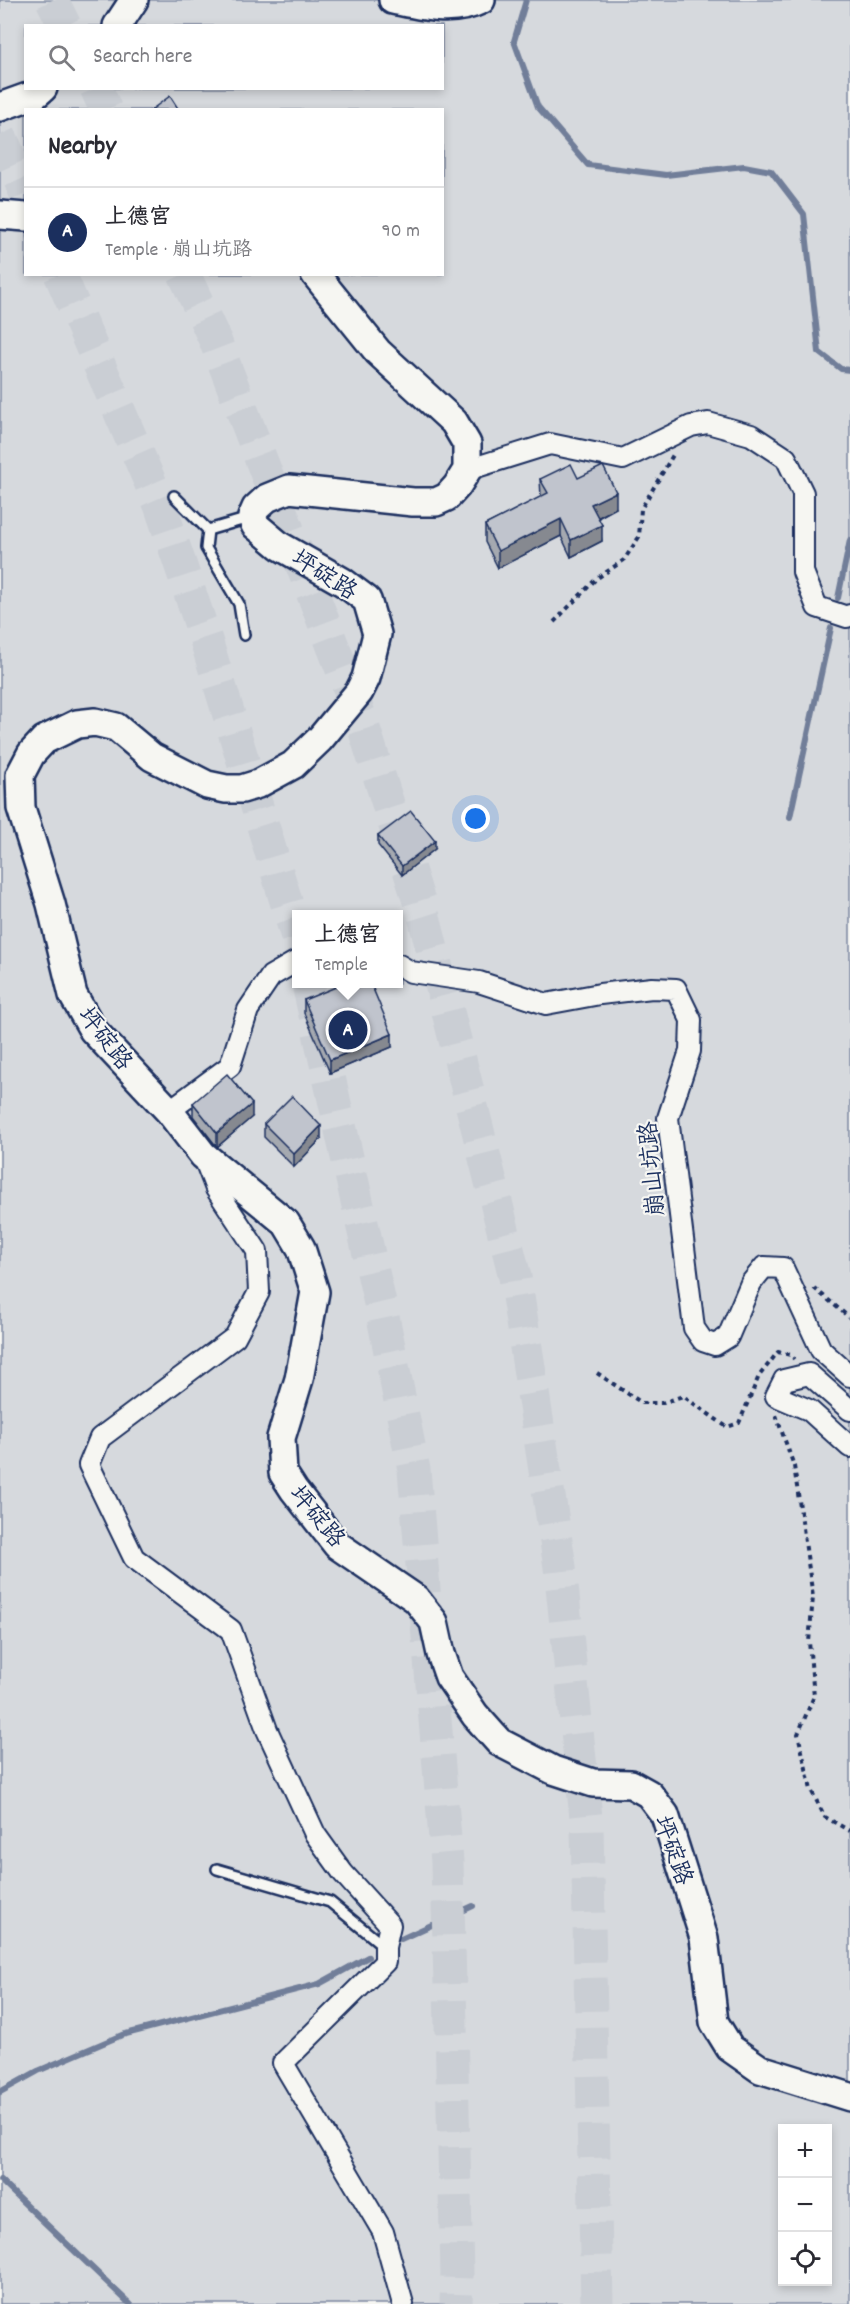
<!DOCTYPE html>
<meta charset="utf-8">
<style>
body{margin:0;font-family:Dekko,"LXGW WenKai TC",sans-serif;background:#f7f7f7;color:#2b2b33}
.controls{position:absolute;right:18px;bottom:18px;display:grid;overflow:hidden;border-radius:0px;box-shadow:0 3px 9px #0003}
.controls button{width:54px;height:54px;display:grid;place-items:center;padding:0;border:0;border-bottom:2px solid #e1e1e2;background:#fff;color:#2b2b33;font:30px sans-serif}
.you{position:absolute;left:476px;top:819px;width:21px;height:21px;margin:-15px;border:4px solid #fff;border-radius:50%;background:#1a73e8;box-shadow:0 0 0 9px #1a73e833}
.badge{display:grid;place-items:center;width:39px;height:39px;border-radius:50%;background:#1b2f5e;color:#fff;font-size:20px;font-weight:700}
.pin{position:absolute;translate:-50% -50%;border:3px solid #fff;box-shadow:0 2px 6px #0006}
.popup{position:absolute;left:292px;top:910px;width:111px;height:78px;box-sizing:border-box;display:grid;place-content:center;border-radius:0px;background:#fff;filter:drop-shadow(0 2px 4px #0005);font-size:20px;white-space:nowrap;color:#7c7c81}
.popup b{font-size:22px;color:#2b2b33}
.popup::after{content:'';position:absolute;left:50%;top:100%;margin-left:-12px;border:12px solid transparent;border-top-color:#fff}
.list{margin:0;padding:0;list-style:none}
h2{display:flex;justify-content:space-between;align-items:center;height:78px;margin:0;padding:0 24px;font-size:26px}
h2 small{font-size:20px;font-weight:400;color:#7c7c81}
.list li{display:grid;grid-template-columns:39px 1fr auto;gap:18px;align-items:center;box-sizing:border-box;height:90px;padding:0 24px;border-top:2px solid #e1e1e2}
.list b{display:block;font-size:22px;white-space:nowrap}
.list p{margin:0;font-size:20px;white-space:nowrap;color:#7c7c81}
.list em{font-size:20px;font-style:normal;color:#7c7c81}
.icon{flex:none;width:33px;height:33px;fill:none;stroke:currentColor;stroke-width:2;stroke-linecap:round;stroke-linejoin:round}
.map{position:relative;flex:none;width:850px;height:2304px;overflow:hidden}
.search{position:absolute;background:#fff;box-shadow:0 3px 9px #0003;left:24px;top:24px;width:420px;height:66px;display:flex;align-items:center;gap:15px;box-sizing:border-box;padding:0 21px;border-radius:0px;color:#7c7c81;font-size:22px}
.panel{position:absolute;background:#fff;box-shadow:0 3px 9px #0003;left:24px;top:108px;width:420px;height:168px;border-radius:0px}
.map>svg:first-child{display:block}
.green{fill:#d6d9dd;stroke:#78849e;stroke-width:1.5;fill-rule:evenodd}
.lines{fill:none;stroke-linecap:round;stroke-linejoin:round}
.stream{stroke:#717e99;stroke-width:6}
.motorway-tunnel{stroke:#caced4;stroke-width:33;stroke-dasharray:33 16;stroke-linecap:butt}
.service-casing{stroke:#1b2f5e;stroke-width:14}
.minor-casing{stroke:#1b2f5e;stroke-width:24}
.secondary-casing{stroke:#1b2f5e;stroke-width:32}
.path{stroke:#1b2f5e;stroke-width:4;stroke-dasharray:4.5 4.5;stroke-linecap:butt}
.service{stroke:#f6f6f2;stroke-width:9}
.minor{stroke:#f6f6f2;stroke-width:20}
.secondary{stroke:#f6f6f2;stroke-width:27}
.wall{fill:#a5a9b0;stroke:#1b2f5e;stroke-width:1.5}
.shaded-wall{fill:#868990;stroke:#1b2f5e;stroke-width:1.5}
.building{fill:#c0c4cd;stroke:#1b2f5e;stroke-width:1.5}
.labels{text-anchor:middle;stroke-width:4.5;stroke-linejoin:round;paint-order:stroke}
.street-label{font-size:24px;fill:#1b2f5e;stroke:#f6f6f2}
</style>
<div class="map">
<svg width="850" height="2304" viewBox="0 0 850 2304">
<rect width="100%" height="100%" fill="#f6f6f2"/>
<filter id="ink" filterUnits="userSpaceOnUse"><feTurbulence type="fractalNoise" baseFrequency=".0167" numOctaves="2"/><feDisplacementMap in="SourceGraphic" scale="12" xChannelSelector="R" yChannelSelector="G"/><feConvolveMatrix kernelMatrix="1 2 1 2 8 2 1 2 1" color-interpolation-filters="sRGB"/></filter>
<g filter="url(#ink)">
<!-- green -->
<path class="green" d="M0,0H850V2304H0ZM26,26H442V88H26ZM26,110H442V274H26ZM297,914H399V984H297ZM782,2128H828V2282H782Z"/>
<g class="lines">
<!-- stream -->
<g class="stream">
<polyline points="526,0 514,41 538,107 588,165 666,175 744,166 771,171 804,214 819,352 841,369 850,370"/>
<polyline points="838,598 850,540"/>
<polyline points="790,817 831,628"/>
<polyline points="401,1939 473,1906"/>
<polyline points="0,2092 38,2071 122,2035 319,1984 368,1957"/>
<polyline points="0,2180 130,2304"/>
</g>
<!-- motorway-tunnel -->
<g class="motorway-tunnel">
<polyline points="52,0 65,26"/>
<polyline points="96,88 106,110"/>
<polyline points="0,135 26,194"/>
<polyline points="60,274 160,505 206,640 297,937"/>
<polyline points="184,274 215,340 361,719 424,917 515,1277 560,1567 587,1827 597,2304"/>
<polyline points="308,984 382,1312 414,1470 447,1862 457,2274 456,2304"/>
</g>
<defs>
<g id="service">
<polyline points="174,496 208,530 206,548 239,604 244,635"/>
<polyline points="208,530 249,518"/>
<polyline points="217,1869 330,1902 385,1947"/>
</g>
<g id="minor">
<polyline points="467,470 550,444 623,459 691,426 708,423 751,435 786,458 803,493 803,572 817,607 847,617 850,615"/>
<polyline points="399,965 411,972 479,982 546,1004 600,994 652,988 676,989 691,1020 690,1051 668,1118 694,1328 703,1341 715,1345 728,1337 751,1283 764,1267 783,1268 821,1350 850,1376"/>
<polyline points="169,1111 230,1066 248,1010 271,976 297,961"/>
<polyline points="204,1158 216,1189 257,1251 259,1292 235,1337 100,1438 89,1465 134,1558 231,1630 267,1730 315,1834 343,1873 390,1925 385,1947 385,1962 283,2063 383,2232 403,2304"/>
<polyline points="850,1410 809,1374 784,1380 776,1396 809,1410 850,1447"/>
</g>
<g id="secondary">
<path d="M393,0C423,6 453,14 481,0"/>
<polyline points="117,26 134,0"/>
<polyline points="0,107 36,94 43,88"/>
<polyline points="0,215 26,217"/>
<polyline points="315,274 378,352 454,422 467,444 467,470 457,486 447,497 436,502 413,502 289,489 267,498 256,508 252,517 255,525 280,546 343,582 367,600 377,634 366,678 359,692 320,739 293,765 258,784 242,789 226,789 207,785 152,757 116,727 95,722 77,724 44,740 31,754 20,775 21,808 51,904 73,995 93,1030 169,1111 203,1155 286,1223 301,1248 315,1292 299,1379 281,1438 283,1473 294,1490 337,1545 416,1599 434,1622 441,1654 449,1677 475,1715 499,1742 553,1770 593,1783 631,1784 649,1794 665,1815 704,1938 714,2022 730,2048 760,2069 850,2097"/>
</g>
</defs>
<!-- service casing -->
<use href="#service" class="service-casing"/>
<!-- minor casing -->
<use href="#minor" class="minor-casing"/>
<!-- secondary casing -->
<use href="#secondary" class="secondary-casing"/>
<!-- path -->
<g class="path">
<polyline points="554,622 596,579 624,560 639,537 641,509 673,455"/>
<polyline points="814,1288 850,1318"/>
<polyline points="597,1373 642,1403 662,1403 683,1396 727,1427 739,1423 759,1376 778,1352 791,1355 794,1359"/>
<polyline points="776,1415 794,1466 813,1597 809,1642 814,1696 798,1734 811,1790 825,1817 850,1831"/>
</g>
<!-- service -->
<use href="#service" class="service"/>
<!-- minor -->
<use href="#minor" class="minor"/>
<!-- secondary -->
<use href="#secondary" class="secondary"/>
</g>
<!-- wall -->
<g class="wall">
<polygon points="578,478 616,508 598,518 602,541 571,557 561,536 498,568 485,542 485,525 541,497 540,479"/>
<polygon points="378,836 435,849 402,875 378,845"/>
<polygon points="304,1000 392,1047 330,1073 304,1013"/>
<polygon points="193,1103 252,1117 217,1147 193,1116"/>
<polygon points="264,1124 321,1139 294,1167 264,1137"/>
</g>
<!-- shaded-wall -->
<g class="shaded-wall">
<polygon points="616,492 616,508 591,521 591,504"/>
<polygon points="561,519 561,536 498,568 498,551"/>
<polygon points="602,525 602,541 571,557 571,540"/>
<polygon points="435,841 435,849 402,875 402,866"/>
<polygon points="392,1034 392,1047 330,1073 330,1060"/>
<polygon points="252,1104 252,1117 217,1147 217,1133"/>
<polygon points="321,1126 321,1139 294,1167 294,1154"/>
</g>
<!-- building -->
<g class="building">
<polygon points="170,96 179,110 151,110"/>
<polygon points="571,464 578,478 603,466 616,492 591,504 602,525 571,540 561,519 498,551 485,525 548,493 540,479"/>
<polygon points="411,811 435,841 402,866 378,836"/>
<polygon points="343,984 371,984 392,1034 330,1060 304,1000"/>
<polygon points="227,1074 252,1104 217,1133 193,1103"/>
<polygon points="292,1096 321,1126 294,1154 264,1124"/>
</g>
</g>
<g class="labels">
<!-- street labels -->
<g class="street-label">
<text transform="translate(325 574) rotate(32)" y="8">坪碇路</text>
<text transform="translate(106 1038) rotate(52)" y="8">坪碇路</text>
<text transform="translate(651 1169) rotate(-95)" y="8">崩山坑路</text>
<text transform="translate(318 1516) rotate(50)" y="8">坪碇路</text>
<text transform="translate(674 1850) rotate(70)" y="8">坪碇路</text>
</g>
</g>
</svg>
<div class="controls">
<button>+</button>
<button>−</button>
<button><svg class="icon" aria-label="locate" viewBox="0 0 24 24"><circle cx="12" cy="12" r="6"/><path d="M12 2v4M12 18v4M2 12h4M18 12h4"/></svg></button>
</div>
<div class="you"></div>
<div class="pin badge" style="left:348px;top:1030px">A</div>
<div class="popup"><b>上德宮</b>Temple</div>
<div class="search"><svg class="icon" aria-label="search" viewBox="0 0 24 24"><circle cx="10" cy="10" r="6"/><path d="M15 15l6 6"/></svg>Search here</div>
<section class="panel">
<h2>Nearby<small></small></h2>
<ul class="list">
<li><span class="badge">A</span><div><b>上德宮</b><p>Temple · 崩山坑路</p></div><em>90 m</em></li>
</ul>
</section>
</div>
